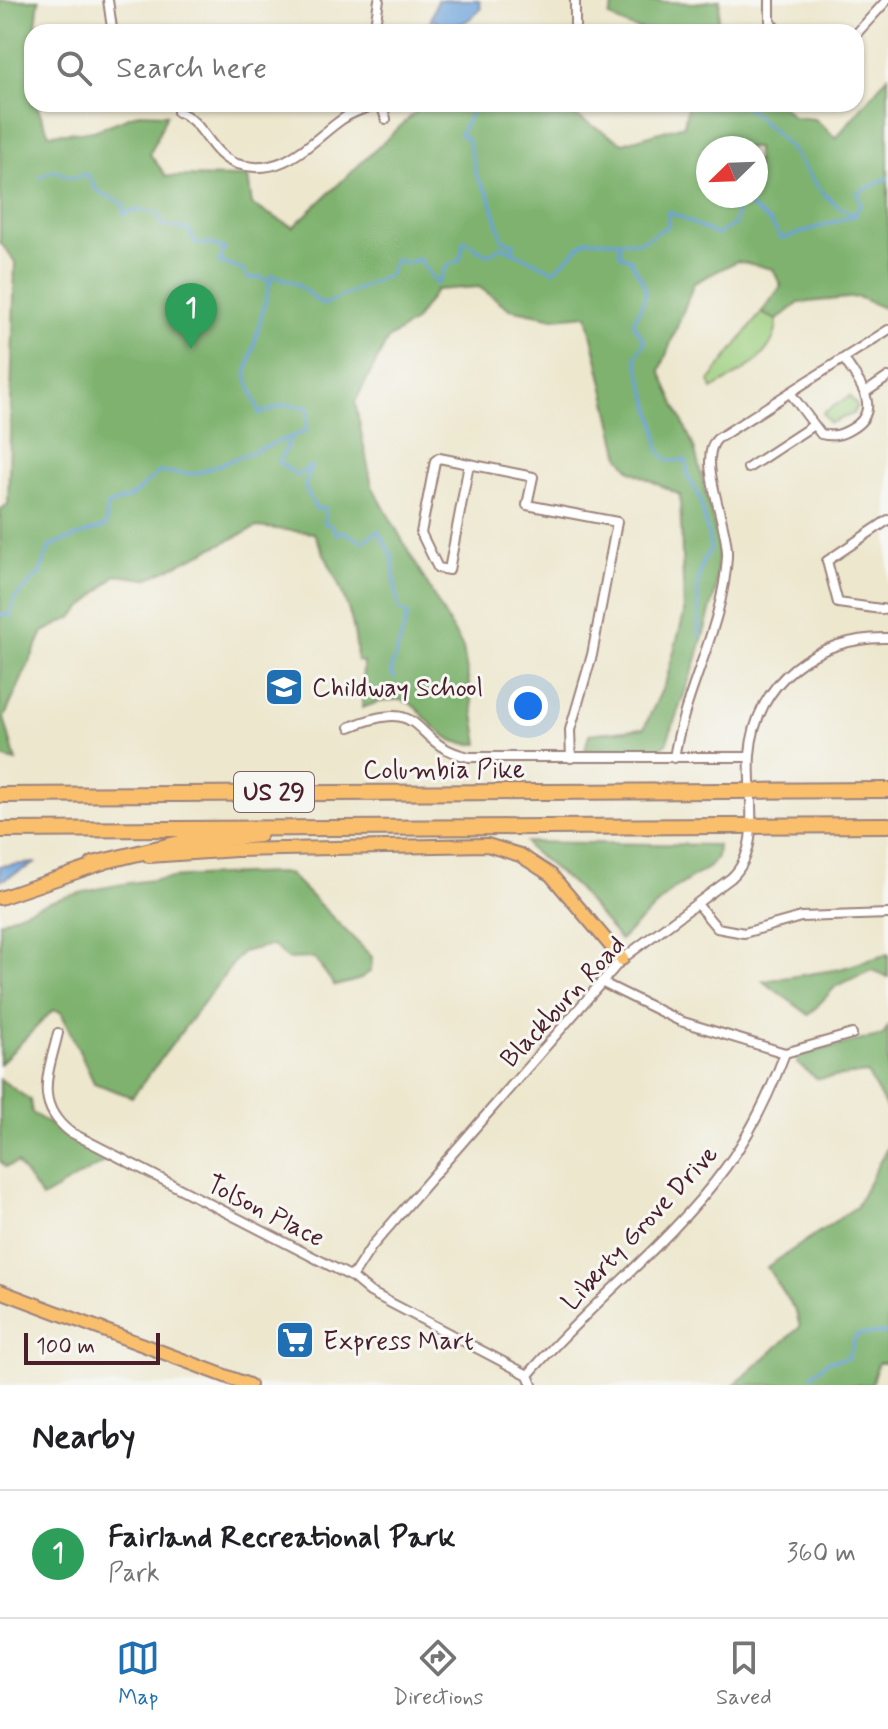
<!DOCTYPE html>
<style>
body{margin:0;font-family:Mynerve,sans-serif;background:#f2f2f2;color:#202124}
.compass{position:absolute;left:696px;top:136px;width:72px;height:72px;border-radius:50%;background:#fff;box-shadow:0 2px 6px #0004;rotate:247deg}
.scale{position:absolute;left:24px;bottom:20px;width:136px;box-sizing:border-box;padding-left:8px;border:4px solid #4a1f2b;border-top:0;font-size:22px;line-height:28px;white-space:nowrap;color:#4a1f2b;-webkit-text-stroke:6px #f6f6f2;paint-order:stroke}
.you{position:absolute;left:528px;top:706px;width:28px;height:28px;margin:-20px;border:6px solid #fff;border-radius:50%;background:#1a73e8;box-shadow:0 0 0 12px #1a73e833}
.badge{display:grid;place-items:center;width:52px;height:52px;border-radius:50%;background:#1f6fb2;color:#fff;font-size:26px;font-weight:700}
.pin{position:absolute;translate:-50% -66px;filter:drop-shadow(0 2px 4px #0008)}
.pin::after{content:'';position:absolute;top:42px;width:28px;height:24px;background:inherit;clip-path:polygon(0 0,100% 0,50% 100%)}
.list{margin:0;padding:0;list-style:none}
h2{display:flex;justify-content:space-between;align-items:center;height:104px;margin:0;padding:0 32px;font-size:34px}
h2 small{font-size:26px;font-weight:400;color:#757577}
.list li{display:grid;grid-template-columns:52px 1fr auto;gap:24px;align-items:center;box-sizing:border-box;height:128px;padding:0 32px;border-top:2px solid #e0e0e0}
.list b{display:block;font-size:30px;white-space:nowrap}
.list p{margin:0;font-size:26px;white-space:nowrap;color:#757577}
.list em{font-size:26px;font-style:normal;color:#757577}
.icon{flex:none;width:44px;height:44px;fill:none;stroke:currentColor;stroke-width:2;stroke-linecap:round;stroke-linejoin:round}
.map{position:relative;flex:none;width:888px;height:1385px;overflow:hidden}
.search{position:absolute;background:#fff;box-shadow:0 2px 6px #0004;left:24px;right:24px;top:24px;height:88px;display:flex;align-items:center;gap:20px;box-sizing:border-box;padding:0 28px;border-radius:24px;color:#757577;font-size:30px}
.sheet{height:232px;background:#fff}
nav{display:flex;justify-content:space-around;align-items:center;box-sizing:border-box;height:112px;border-top:2px solid #e0e0e0;background:#fff;font-size:22px;color:#757577}
nav a{display:grid;justify-items:center;gap:4px}
nav .on{color:#1f6fb2}
.map>svg:first-child{display:block}
.green{fill:#9dcf7f;stroke:#747755;stroke-width:2}
.forest{fill:#7eb26e;stroke:#64684c;stroke-width:2;fill-rule:evenodd}
.water{fill:#6ca3da;stroke:#5b6182;stroke-width:2}
.lines{fill:none;stroke-linecap:round;stroke-linejoin:round}
.stream{stroke:#6ca3da;stroke-width:3}
.street-casing{stroke:#9c837c;stroke-width:12}
.primary-casing{stroke:#9c837c;stroke-width:16}
.highway-casing{stroke:#9c837c;stroke-width:18}
.street{stroke:#fff;stroke-width:8}
.primary{stroke:#f9bf6d;stroke-width:12}
.highway{stroke:#f9bf6d;stroke-width:14}
.labels{text-anchor:middle;stroke-width:6;stroke-linejoin:round;paint-order:stroke}
.shield{fill:#f6f6f2;stroke:#7e6067;stroke-width:2}
.shield-label{font-size:24px;font-weight:bold;fill:#4a1f2b}
.poi-label{font-size:26px;fill:#4a1f2b;stroke:#f6f6f2;text-anchor:start}
.street-label{font-size:26px;fill:#4a1f2b;stroke:#f6f6f2}
</style>
<div class="map">
<svg width="888" height="1385" viewBox="0 0 888 1385">
<rect width="100%" height="100%" fill="#f6f6f2"/>
<filter id="ink" filterUnits="userSpaceOnUse"><feTurbulence type="fractalNoise" baseFrequency=".0125" numOctaves="2"/><feDisplacementMap in="SourceGraphic" scale="16" xChannelSelector="R" yChannelSelector="G"/><feConvolveMatrix kernelMatrix="1 2 1 2 8 2 1 2 1" color-interpolation-filters="sRGB"/></filter>
<filter id="wash" filterUnits="userSpaceOnUse"><feTurbulence type="fractalNoise" baseFrequency=".006" numOctaves="4" result="noise"/><feDisplacementMap in="SourceGraphic" scale="32" xChannelSelector="R" yChannelSelector="G"/><feGaussianBlur stdDeviation="1.8" result="paint"/><feColorMatrix in="noise" values="0 0 0 0 0 0 0 0 0 0 0 0 0 0 0 0 0 1.4 0 .05"/><feComposite in="paint" operator="in"/></filter>
<g filter="url(#wash)">
<rect width="100%" height="100%" fill="#ede7ce"/>
<!-- green -->
<g class="green">
<path d="M761,313L777,320C777,356 739,374 712,389L709,381Z"/>
<polygon points="850,396 857,406 853,414 830,423 823,413"/>
</g>
<!-- forest -->
<g class="forest">
<path d="M0,0H39L35,32H32L29,86L32,104H36L49,134L94,131L139,113L167,114L150,154L166,176L248,177L252,205L293,227L424,104H555L623,143L684,125L688,104H781L793,117L815,119L836,138L888,76V310L858,297L799,303L777,320L761,313L781,286L773,269L737,261L694,283L660,371L694,447L719,544L716,590L696,661L666,744L657,750H585L589,734L644,728L666,681L684,614L680,495L631,471L620,457L587,315L554,318L510,309L479,287L436,290L414,322L388,339L355,402L372,486L463,648L479,744C472,744 461,744 454,741C410,718 424,684 362,708L363,662L357,661C357,613 334,575 314,533L257,527L147,579L116,575L73,617L43,632L4,718L16,761L0,757V510L8,504L15,262L0,242ZM708,148H756V196H708Z"/>
<path d="M616,0L694,3L720,0L717,32C680,32 640,38 609,16Z"/>
<polygon points="526,842 718,845 717,857 709,867 674,889 620,940 576,887 529,848"/>
<path d="M288,873L372,957L371,971L358,980L335,986L314,958L288,959L272,945L242,952L132,1097L94,1083L61,1012L53,1010L0,1064V922C90,877 189,875 288,873Z"/>
<polygon points="888,954 888,977 872,970 836,986 809,1015 763,981 840,969"/>
<polygon points="888,1026 888,1111 867,1073 817,1079 797,1063 799,1055 883,1035"/>
<polygon points="0,1079 30,1100 32,1113 107,1160 42,1198 17,1163 5,1167 0,1161"/>
<polygon points="888,1146 888,1363 878,1363 871,1385 734,1385 800,1327 796,1312 767,1267 856,1207"/>
</g>
<!-- water -->
<g class="water">
<path d="M437,0H479L481,9C469,21 449,35 435,20L430,23Z"/>
<polygon points="36,863 0,881 0,866"/>
</g>
<g class="lines">
<!-- stream -->
<g class="stream">
<polyline points="476,104 460,134 468,140 477,177 489,195 503,241 515,244 512,252"/>
<path d="M742,104C757,116 771,129 785,143C808,168 820,202 855,215"/>
<polyline points="40,177 54,170 71,178 87,174 97,191 124,204 124,214 139,210 159,214 162,225 189,230 196,244 212,244 225,249 219,262 241,269 250,279 261,277 268,282"/>
<path d="M619,241L620,255L631,259C634,270 640,274 644,284C649,296 638,312 633,323L645,342L636,356C641,386 660,424 658,450L669,461L686,460L688,476L700,498L711,549C691,572 700,606 699,636"/>
<polyline points="291,438 279,462 297,476 311,466 305,487 316,509 325,508 325,523 333,527 336,534 343,531 362,542 378,531 392,555 398,608 408,615 391,670 394,678"/>
<polyline points="0,614 10,616 15,598 40,573 50,546 106,526 107,506 132,496 159,472 195,474 306,431 309,407 284,405 260,414 246,376 272,275 296,283 323,305 389,275 395,260 409,263 419,259 437,284 447,266 460,260 464,240 487,255 502,247 554,271 586,240 641,242 668,226 668,211 717,235 735,224 737,206 746,203 770,222 782,239 855,215 861,203 857,193 888,178"/>
<polyline points="811,1376 828,1361 848,1358 856,1335 888,1333"/>
</g>
</g>
</g>
<g filter="url(#ink)">
<g class="lines">
<defs>
<g id="street">
<polyline points="108,0 112,28"/>
<polyline points="770,0 770,22 779,32"/>
<polyline points="374,32 379,0"/>
<polyline points="575,32 575,0"/>
<polyline points="856,34 887,0"/>
<path d="M178,112C205,121 209,155 237,164C283,178 309,143 341,120C353,111 367,108 381,104L386,119"/>
<polyline points="866,392 888,377"/>
<path d="M791,394L821,434C833,437 841,435 851,429C884,410 859,382 844,359"/>
<polyline points="469,464 439,458 435,461 421,533 438,568 449,570 469,464 533,477 527,505 617,522 592,655 570,730 571,758"/>
<polyline points="748,468 812,426"/>
<polyline points="888,520 827,561 838,603 888,610"/>
<path d="M350,727C430,694 407,744 469,757H749"/>
<path d="M674,758C685,689 723,628 727,557C729,525 696,460 717,439L888,330"/>
<polyline points="697,904 717,928 744,933 801,917 888,914"/>
<polyline points="601,982 680,1021 785,1053 852,1034"/>
<path d="M58,1033C49,1072 33,1103 70,1132L352,1277L370,1292L528,1375L532,1385"/>
<path d="M352,1277L372,1246L622,959L731,878C763,849 747,795 750,755C755,681 818,636 888,638"/>
<path d="M528,1375C590,1303 670,1244 726,1167C752,1132 770,1093 785,1053"/>
</g>
<g id="primary">
<polyline points="149,856 236,850 487,845 520,855 551,875 622,959"/>
<polyline points="0,898 103,863"/>
<polyline points="0,1291 249,1385"/>
</g>
<g id="highway">
<polyline points="0,795 888,790"/>
<polyline points="0,830 888,825"/>
<polyline points="93,864 184,842 259,835"/>
</g>
</defs>
<!-- street casing -->
<use href="#street" class="street-casing"/>
<!-- primary casing -->
<use href="#primary" class="primary-casing"/>
<!-- highway casing -->
<use href="#highway" class="highway-casing"/>
<!-- street -->
<use href="#street" class="street"/>
<!-- primary -->
<use href="#primary" class="primary"/>
<!-- highway -->
<use href="#highway" class="highway"/>
</g>
</g>
<!-- icons -->
<defs>
<symbol id="school-square" viewBox="-11 -11 22 22"><rect x="-9" y="-9" width="18" height="18" rx="4" fill="#1f6fb2" stroke="#f6f6f2"/><path d="M0-5L7-2L0 1L-7-2ZM-4 1L0 2.5L4 1V4Q0 6-4 4Z" fill="#fff"/></symbol>
<symbol id="supermarket-square" viewBox="-11 -11 22 22"><rect x="-9" y="-9" width="18" height="18" rx="4" fill="#1f6fb2" stroke="#f6f6f2"/><path d="M-6-5.5h2.5l.6 2H6L4.5 2H-2.5L-4.4-4H-6ZM-1.5 3.2a1.3 1.3 0 1 0 .1 0ZM3 3.2a1.3 1.3 0 1 0 .1 0Z" fill="#fff"/></symbol>
</defs>
<g fill-rule="evenodd">
<use href="#school-square" x="262" y="665" width="44" height="44"/>
<use href="#supermarket-square" x="273" y="1318" width="44" height="44"/>
</g>
<g class="labels">
<!-- shield labels -->
<rect class="shield" x="234" y="772" width="80" height="40" rx="6"/>
<g class="shield-label">
<text x="274" y="800">US 29</text>
</g>
<!-- poi labels -->
<g class="poi-label">
<text x="312" y="696">Childway School</text>
<text x="323" y="1349">Express Mart</text>
</g>
<!-- street labels -->
<g class="street-label">
<text x="444" y="778">Columbia Pike</text>
<text transform="translate(562 1001) rotate(-47)" y="9">Blackburn Road</text>
<text transform="translate(266 1210) rotate(27)" y="9">Tolson Place</text>
<text transform="translate(639 1227) rotate(-47)" y="9">Liberty Grove Drive</text>
</g>
</g>
</svg>
<svg class="compass" viewBox="-18 -18 36 36"><path d="M0-13l5 13h-10z" fill="#e53935"/><path d="M0 13l5-13h-10z" fill="#757577"/></svg>
<div class="scale">100 m</div>
<div class="you"></div>
<div class="pin badge" style="left:191px;top:349px;background:#2e9e5b">1</div>
<div class="search"><svg class="icon" aria-label="search" viewBox="0 0 24 24"><circle cx="10" cy="10" r="6"/><path d="M15 15l6 6"/></svg>Search here</div>
</div>
<section class="sheet">
<h2>Nearby<small></small></h2>
<ul class="list">
<li><span class="badge" style="background:#2e9e5b">1</span><div><b>Fairland Recreational Park</b><p>Park</p></div><em>360 m</em></li>
</ul>
</section>
<nav>
<a class="on"><svg class="icon" aria-label="map" viewBox="0 0 24 24"><path d="M3 6l6-2 6 2 6-2v14l-6 2-6-2-6 2zM9 4v14M15 6v14"/></svg>Map</a>
<a><svg class="icon" aria-label="directions" viewBox="0 0 24 24"><path d="M12 3l9 9-9 9-9-9zM9 14v-3h6M13 9l2 2-2 2"/></svg>Directions</a>
<a><svg class="icon" aria-label="saved" viewBox="0 0 24 24"><path d="M7 4h10v16l-5-4-5 4z"/></svg>Saved</a>
</nav>
